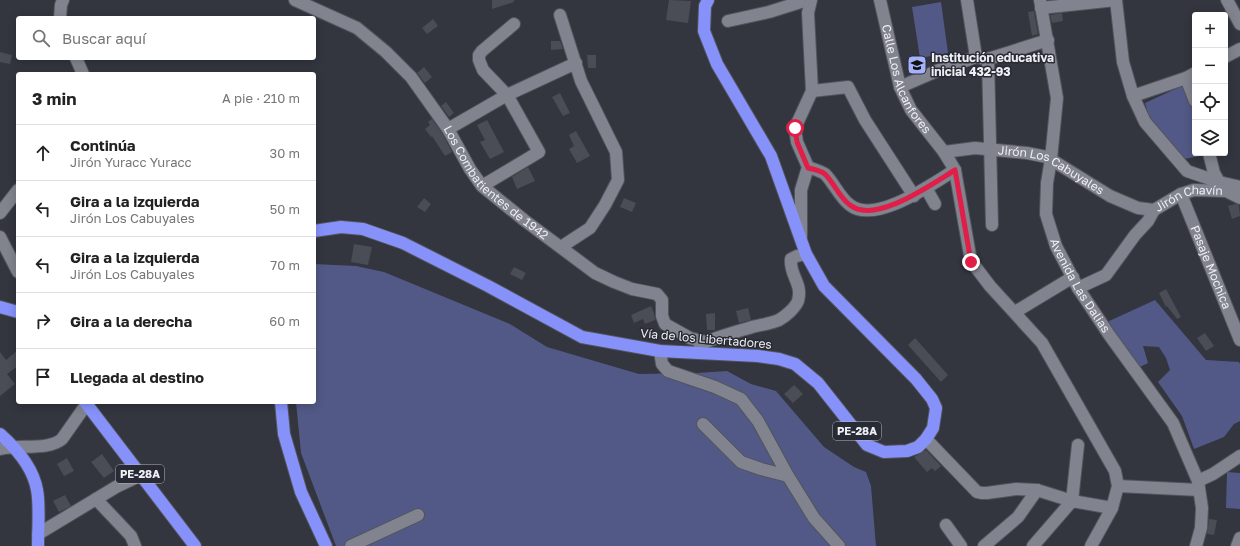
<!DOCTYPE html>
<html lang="es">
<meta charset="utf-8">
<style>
body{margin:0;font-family:"Golos Text",sans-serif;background:#f2f2f2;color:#222}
.controls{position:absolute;right:12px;top:12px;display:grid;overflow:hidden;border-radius:4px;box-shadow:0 2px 10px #0003}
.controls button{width:36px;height:36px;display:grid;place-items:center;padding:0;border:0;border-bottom:1px solid #e0e0e0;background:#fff;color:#222;font:20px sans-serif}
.stop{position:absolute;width:12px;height:12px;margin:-9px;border:3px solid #e11d48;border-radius:50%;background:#fff}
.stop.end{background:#e11d48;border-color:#fff;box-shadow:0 1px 4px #0008}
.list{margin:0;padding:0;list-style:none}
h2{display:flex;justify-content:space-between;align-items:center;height:52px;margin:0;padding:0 16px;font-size:17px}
h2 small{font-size:13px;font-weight:400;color:#767676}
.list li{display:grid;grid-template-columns:26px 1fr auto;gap:12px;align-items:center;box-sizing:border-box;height:56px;padding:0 16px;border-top:1px solid #e0e0e0}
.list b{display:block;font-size:15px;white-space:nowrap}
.list p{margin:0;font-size:13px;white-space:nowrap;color:#767676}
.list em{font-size:13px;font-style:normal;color:#767676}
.icon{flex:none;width:22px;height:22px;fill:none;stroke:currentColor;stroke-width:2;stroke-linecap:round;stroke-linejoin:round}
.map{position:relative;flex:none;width:1240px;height:546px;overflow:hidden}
.search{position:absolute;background:#fff;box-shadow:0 2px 10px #0003;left:16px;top:16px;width:300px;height:44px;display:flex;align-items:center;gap:10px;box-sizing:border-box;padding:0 14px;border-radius:4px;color:#767676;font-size:15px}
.panel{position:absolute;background:#fff;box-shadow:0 2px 10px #0003;left:16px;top:72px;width:300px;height:332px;border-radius:4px}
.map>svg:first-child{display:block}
.green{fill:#525986}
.building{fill:#4a4c56}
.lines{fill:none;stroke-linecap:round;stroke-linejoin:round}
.minor-casing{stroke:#52545b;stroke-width:14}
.highway-casing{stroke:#52545b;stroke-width:14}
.minor{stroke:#81838e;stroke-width:12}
.highway{stroke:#8692fa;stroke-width:12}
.route{stroke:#e11d48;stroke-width:5}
.labels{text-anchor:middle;stroke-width:3;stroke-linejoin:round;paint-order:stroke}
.shield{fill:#292b34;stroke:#b3b4bb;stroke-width:1}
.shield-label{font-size:11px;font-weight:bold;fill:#eeeff5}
.poi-label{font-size:12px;font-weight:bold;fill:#eeeff5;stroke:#292b34;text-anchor:start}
.street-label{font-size:12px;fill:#eeeff5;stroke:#292b34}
</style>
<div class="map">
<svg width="1240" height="546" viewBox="0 0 1240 546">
<rect width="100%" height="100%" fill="#33353f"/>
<!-- green -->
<g class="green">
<polygon points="941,2 948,53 920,58 912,7"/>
<polygon points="1186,84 1195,108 1195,153 1205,153 1205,155 1184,159 1153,130 1145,103"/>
<polygon points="314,264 356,266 384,272 510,324 547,347 639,374 697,373 727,371 751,384 776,391 824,447 854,467 866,472 871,486 876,546 336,546 301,453 296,402 314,402"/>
<polygon points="1155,300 1206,360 1239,362 1240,364 1240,421 1234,424 1224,437 1194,449 1182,416 1158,382 1170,370 1166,358 1159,347 1143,346 1148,363 1140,367 1107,322"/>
<polygon points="1227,472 1240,473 1240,509 1226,508"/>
</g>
<!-- building -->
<g class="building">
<polygon points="492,0 514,0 514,2 492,9"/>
<polygon points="669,0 691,1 688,23 666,20"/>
<polygon points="1034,11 1038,34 1032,36 1028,12"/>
<polygon points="1062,13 1063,21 1052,23 1050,15"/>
<polygon points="433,19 438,26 427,34 422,28"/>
<polygon points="551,41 560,41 563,49 551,50"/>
<polygon points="0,52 12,55 10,64 0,62"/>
<polygon points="587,55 596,55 596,68 588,68"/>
<polygon points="424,67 432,77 425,83 417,73"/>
<polygon points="560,93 570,113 563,116 552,97"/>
<polygon points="446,102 454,113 449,117 441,106"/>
<polygon points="432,119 442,133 452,152 445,156 432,136 431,137 425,129 430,125 428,122"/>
<polygon points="487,120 504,152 490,159 480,142 485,140 477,125"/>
<polygon points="576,131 590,156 577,163 569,149 574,146 569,135"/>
<polygon points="528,167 535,181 517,189 512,177"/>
<polygon points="424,198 431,204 425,212 417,207"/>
<polygon points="624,198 636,203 632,212 620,207"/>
<polygon points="1235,204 1239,205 1240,216 1232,219 1228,206"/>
<polygon points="354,244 372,247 368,265 351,262"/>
<polygon points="514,267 526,273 522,280 510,274"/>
<polygon points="1166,289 1181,317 1177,319 1167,306 1166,307 1159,293"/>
<polygon points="651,306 654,313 655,320 645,324 643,319 634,323 631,315"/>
<polygon points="748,308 751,320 739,323 736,311"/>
<polygon points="715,313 715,330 707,330 706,314"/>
<polygon points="1205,333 1214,346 1206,351 1197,338"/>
<polygon points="915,338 948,375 941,382 908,345"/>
<polygon points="18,350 18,366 7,374 15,384 0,396 0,352 6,360"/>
<polygon points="794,385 803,394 793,403 784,394"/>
<polygon points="926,450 941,466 935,471 932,468 927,472 914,457"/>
<polygon points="102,454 114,471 104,478 91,462"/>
<polygon points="67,458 74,471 64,476 57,464"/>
<polygon points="65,495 71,506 59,512 53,501"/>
<polygon points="1209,519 1217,520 1214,535 1207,534"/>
</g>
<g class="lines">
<defs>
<g id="minor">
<path id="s1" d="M295,0L357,28L386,52L411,77L448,129L470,169L482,186L524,220L595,273L614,282L632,289L657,294L662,300V316L665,324L690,338L705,342"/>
<path id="s2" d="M880,0L900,87L911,110L944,152L955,170L971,261L990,286L1042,343L1115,471L1118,486L1112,508L1091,546"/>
<polyline points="967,0 976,57"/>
<path id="s3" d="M1040,0L1057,98L1051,159L1047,183L1046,214L1056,246L1078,288L1110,336L1173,423L1198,481L1202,508L1201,528L1196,546"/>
<polyline points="1116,0 1123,62 1133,96 1145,122 1187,171 1219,182"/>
<polyline points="1227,0 1240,24"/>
<polyline points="1041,8 1116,0"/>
<polyline points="560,15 581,81 616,152 618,180 605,205 590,228 561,247"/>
<polyline points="60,18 61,5 63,0"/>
<polyline points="728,21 769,12 807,0"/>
<polyline points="1225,57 1240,49"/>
<polyline points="76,58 83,74"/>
<polyline points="988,59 992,225"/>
<polyline points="1186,78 1195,101"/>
<polyline points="900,87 939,70 976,57 988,59 1048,40"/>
<polyline points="812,91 848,87 865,120 914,196"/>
<polyline points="1133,96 1186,78 1195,73"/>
<polyline points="448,129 507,95 576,63"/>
<path id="s4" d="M944,152L975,148L1027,153L1047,157L1110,196L1138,208L1154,210"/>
<polyline points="1209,153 1214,173 1219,182 1240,187"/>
<path d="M808,167C813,169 821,171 825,174C834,183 840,198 850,205C875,225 932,184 955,170"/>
<polyline points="482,186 539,152 507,95 483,70 479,60 479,55 482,51 514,24"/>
<polyline points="926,188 935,204"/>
<path id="s5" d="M1181,194L1240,340"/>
<polyline points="0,213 18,190"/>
<polyline points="801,236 801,190 808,167 797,142 795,128 812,91 808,13 811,0"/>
<polyline points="0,237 18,272"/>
<path id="s6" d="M1078,288L1106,275L1135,235L1148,221L1154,210L1181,194L1194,190L1226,191L1240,198"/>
<polyline points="1015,312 1073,277"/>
<path d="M700,347L705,342C719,337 734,332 749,328C758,325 770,324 779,320C786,316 795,308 798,301C803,283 789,275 791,259L797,256L806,254"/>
<polyline points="660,351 662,364 668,371 715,387 741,399 758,421 788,476 814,518 839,546"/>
<polyline points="703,424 741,462 761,469 788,476"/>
<polyline points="926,439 977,492 982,493 987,493 1016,489 1037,490 1072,501 1112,508"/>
<path d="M0,449C19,444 48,451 62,439L88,402"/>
<polyline points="1198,481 1213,474 1240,456"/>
<polyline points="1118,486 1199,490"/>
<polyline points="96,499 131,536 135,546"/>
<polyline points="946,525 961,546"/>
<polyline points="38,534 116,487 141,475"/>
<polyline points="351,546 418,515"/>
<polyline points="984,546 1018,517 1037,490"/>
<polyline points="1033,546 1072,501 1078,445"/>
<polyline points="1237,546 1240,538"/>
</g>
<g id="highway">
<polyline points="314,231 341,227 363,229 403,243 488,286 582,337 660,351 758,356 779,359 795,364 818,383 867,445 884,452 907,451 918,447 926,439 933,428 936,408 932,399 916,379 824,286 806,254 771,156 717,64 704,31 705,6 708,0"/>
<polyline points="0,307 18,312"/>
<polyline points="85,402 195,546"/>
<polyline points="281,402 284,434 301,492 326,546"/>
<path d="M0,434C17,449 33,467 37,490C40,505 38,530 38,546"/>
</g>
</defs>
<!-- minor casing -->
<use href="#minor" class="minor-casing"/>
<!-- highway casing -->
<use href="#highway" class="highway-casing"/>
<!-- minor -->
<use href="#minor" class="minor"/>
<!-- highway -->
<use href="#highway" class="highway"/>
</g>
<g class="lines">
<!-- route -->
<path class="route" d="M795,128L797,142L808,168C813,169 821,171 825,174C834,183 840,198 850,205C875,225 932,184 955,170L971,262"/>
</g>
<!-- icons -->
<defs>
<symbol id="school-square" viewBox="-11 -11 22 22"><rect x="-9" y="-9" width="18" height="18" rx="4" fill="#a6b1fc" stroke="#292b34"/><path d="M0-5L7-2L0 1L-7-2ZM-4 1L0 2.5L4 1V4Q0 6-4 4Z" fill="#111"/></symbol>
</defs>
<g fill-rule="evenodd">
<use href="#school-square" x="906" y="54" width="22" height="22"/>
</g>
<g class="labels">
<!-- shield labels -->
<g class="shield">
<rect x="833" y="422" width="48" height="18" rx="3"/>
<rect x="116" y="465" width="48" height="18" rx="3"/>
</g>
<g class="shield-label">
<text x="857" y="435">PE-28A</text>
<text x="140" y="478">PE-28A</text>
</g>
<!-- poi labels -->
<g class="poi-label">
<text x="931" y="62">Institución educativa<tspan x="931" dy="14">inicial 432-93</tspan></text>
</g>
<!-- street labels -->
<g class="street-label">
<text dy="4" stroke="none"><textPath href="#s2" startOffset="84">Calle Los Alcanfores</textPath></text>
<text dy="4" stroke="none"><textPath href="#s4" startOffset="112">Jirón Los Cabuyales</textPath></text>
<text dy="4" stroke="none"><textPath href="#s1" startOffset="278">Los Combatientes de 1942</textPath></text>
<text dy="4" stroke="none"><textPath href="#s6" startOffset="150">Jirón Chavín</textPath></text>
<text dy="4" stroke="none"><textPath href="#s5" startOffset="79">Pasaje Mochica</textPath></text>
<text dy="4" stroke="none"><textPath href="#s3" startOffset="296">Avenida Las Dalias</textPath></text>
<text transform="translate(706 339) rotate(5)" y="4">Vía de los Libertadores</text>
</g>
</g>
</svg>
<div class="controls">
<button>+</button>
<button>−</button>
<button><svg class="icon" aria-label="locate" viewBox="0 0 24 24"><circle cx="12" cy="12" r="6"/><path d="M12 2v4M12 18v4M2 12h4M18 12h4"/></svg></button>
<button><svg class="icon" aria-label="layers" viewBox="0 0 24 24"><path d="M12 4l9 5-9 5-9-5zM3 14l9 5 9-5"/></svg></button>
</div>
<div class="stop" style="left:795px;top:128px"></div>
<div class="stop end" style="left:971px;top:262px"></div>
<div class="search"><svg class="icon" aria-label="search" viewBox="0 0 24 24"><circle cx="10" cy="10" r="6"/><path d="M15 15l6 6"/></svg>Buscar aquí</div>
<section class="panel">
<h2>3 min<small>A pie · 210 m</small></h2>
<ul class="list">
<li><svg class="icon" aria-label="ahead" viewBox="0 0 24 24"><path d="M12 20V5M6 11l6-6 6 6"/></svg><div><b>Continúa</b><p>Jirón Yuracc Yuracc</p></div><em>30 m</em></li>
<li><svg class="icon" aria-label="left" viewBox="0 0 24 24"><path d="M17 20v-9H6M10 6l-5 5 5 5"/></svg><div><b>Gira a la izquierda</b><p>Jirón Los Cabuyales</p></div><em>50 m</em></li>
<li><svg class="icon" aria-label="left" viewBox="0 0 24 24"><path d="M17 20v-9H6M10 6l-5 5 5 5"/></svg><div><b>Gira a la izquierda</b><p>Jirón Los Cabuyales</p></div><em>70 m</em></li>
<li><svg class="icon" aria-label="right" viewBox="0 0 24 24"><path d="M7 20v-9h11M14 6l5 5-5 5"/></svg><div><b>Gira a la derecha</b></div><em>60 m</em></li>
<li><svg class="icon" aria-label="arrive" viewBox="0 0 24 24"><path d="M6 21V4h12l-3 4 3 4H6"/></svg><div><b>Llegada al destino</b></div></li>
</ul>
</section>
</div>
